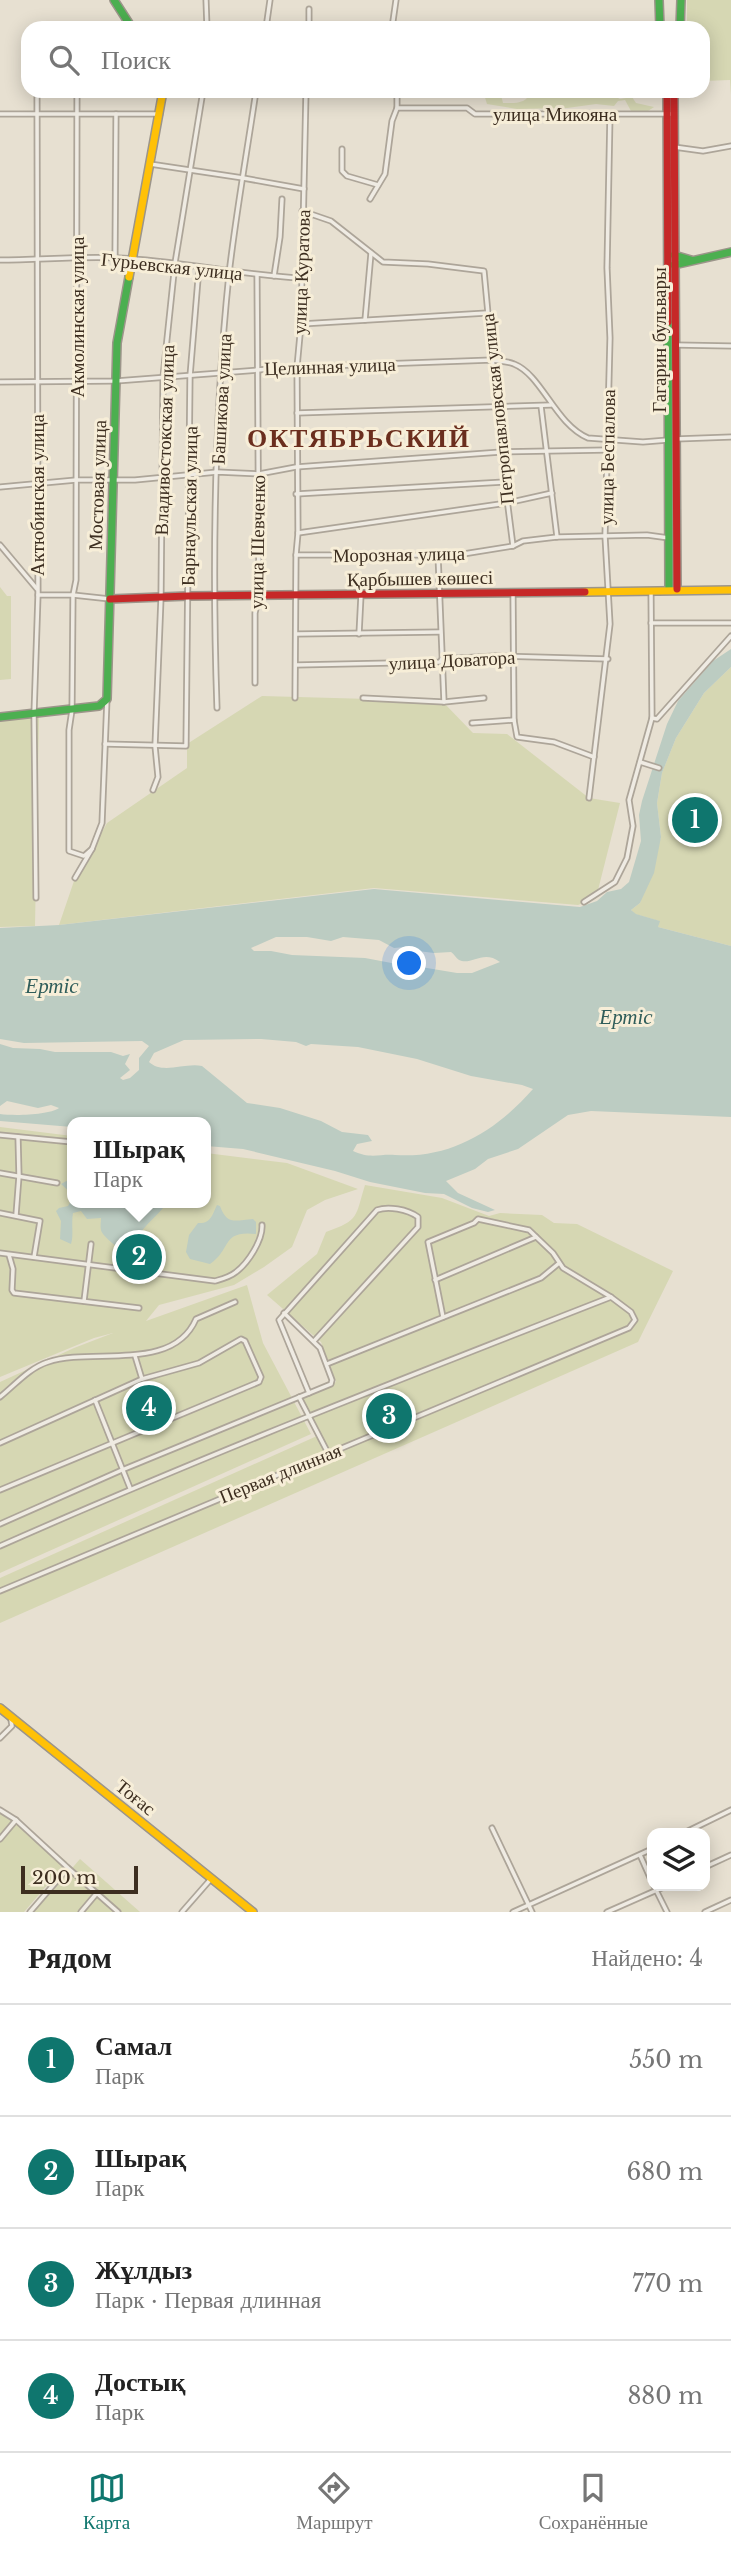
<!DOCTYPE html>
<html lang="ru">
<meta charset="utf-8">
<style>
body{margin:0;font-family:"Libre Baskerville",serif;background:#f6f6f6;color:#222}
.controls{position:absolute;right:21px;bottom:21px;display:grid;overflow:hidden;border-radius:14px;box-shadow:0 4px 18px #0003}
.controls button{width:63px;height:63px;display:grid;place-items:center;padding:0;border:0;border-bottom:2px solid #e0e0e0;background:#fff;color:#222;font:35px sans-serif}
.scale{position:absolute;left:21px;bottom:18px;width:117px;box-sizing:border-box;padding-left:7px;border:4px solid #3d2e20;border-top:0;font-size:19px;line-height:24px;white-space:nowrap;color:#3d2e20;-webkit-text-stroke:5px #f7eed8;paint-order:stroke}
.you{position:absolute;left:410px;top:964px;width:24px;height:24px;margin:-18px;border:5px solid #fff;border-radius:50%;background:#1a73e8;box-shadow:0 0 0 10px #1a73e833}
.badge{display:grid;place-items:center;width:46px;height:46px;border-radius:50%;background:#0f766e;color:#fff;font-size:23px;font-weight:700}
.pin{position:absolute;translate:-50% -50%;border:4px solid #fff;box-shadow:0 2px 7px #0006}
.popup{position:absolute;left:67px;top:1117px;width:144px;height:91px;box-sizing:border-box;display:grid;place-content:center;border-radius:14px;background:#fff;filter:drop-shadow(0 2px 5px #0005);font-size:23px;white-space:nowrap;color:#767676}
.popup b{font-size:26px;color:#222}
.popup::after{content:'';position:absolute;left:50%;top:100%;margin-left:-14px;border:14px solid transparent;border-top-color:#fff}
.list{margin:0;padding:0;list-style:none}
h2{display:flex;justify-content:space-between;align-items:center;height:91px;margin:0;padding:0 28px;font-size:30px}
h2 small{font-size:23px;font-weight:400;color:#767676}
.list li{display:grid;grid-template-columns:46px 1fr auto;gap:21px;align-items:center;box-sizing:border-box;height:112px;padding:0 28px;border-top:2px solid #e0e0e0}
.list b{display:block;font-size:26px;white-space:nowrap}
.list p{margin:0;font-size:23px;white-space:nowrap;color:#767676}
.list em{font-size:23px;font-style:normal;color:#767676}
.icon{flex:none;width:38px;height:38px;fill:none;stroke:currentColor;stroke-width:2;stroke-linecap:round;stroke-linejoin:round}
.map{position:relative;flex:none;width:731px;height:1912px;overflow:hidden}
.search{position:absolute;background:#fff;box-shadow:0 4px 18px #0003;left:21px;right:21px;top:21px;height:77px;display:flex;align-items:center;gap:18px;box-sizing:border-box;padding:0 24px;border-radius:21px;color:#767676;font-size:26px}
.sheet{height:539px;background:#fff}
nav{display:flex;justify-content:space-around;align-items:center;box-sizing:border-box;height:98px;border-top:2px solid #e0e0e0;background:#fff;font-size:19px;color:#767676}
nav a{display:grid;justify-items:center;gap:4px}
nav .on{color:#0f766e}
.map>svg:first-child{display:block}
.green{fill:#d6d7b3}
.water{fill:#bcccc2;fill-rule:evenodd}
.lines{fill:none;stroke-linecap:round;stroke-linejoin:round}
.street-casing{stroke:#ada599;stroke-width:7}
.fast-casing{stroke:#9c958a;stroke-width:10}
.slow-casing{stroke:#9c958a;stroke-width:10}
.jam-casing{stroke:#9c958a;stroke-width:10}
.street{stroke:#efebe3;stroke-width:3.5}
.fast{stroke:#4caf50;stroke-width:7}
.slow{stroke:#ffc107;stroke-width:7}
.jam{stroke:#c62828;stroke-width:7}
.labels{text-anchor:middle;stroke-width:6;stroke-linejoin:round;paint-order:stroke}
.street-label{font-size:19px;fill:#3d2e20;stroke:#f7eed8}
.water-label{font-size:21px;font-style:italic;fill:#2f5d5a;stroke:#f7eed8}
.district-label{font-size:26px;font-weight:bold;letter-spacing:2px;fill:#6b2e1e;stroke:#f7eed8}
</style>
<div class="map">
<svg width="731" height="1912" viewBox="0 0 731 1912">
<rect width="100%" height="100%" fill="#e7e0d1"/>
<!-- green -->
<g class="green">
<polygon points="687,0 731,0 731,95 730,80 703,81 703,28 687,28"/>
<path d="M483,91H494L501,95L503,103C510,103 522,104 527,98L503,91H534L533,96L536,97L591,96L593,91H611L612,95L620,99L632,97L636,103L654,107L648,111H631L625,100L618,101L614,106L596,104L567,108L517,109L487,104Z"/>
<polygon points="0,587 7,596 11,596 11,679 0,680"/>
<polygon points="731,667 731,946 658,927 659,921 635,914 631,910 640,903 661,837 657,803 662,773 676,738 704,693"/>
<polygon points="262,696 442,701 473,733 507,734 589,798 620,803 596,898 578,905 374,888 59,925 74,881 107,823 187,768 187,744"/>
<polygon points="39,717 35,926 0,927 0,720"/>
<polygon points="0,1127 72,1136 72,1203 206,1203 206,1153 287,1163 358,1189 325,1200 307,1210 292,1247 264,1267 234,1285 159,1305 146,1321 247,1285 263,1343 311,1434 0,1573 0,1382 74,1348 113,1333 94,1338 0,1377"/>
<path d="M365,1185L442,1198L489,1216L500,1213L542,1215L554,1223L577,1224L673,1271L638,1342L0,1623V1578L317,1436L299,1397L336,1382L321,1342L267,1295L317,1254L326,1232C360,1220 355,1217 365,1185Z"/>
<polygon points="0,1807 67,1862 24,1912 0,1912"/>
<polygon points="80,1859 140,1912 34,1912"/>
</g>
<!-- water -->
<g class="water">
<path d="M731,649V667L704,693L676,738L662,773L657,803L661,837L654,873L640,903L631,910L636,914L660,921L658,927L731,946V1117L591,1111L568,1115L518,1149L488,1159L475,1169L446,1181L458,1193L495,1210L488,1212L472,1208L444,1194L425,1193L370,1182L335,1171L243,1149L206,1146V1122H72V1127L0,1121V1114C15,1116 49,1115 59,1108L51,1105L38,1108L7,1101L0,1106V1044L13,1048L40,1049L55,1052H111L123,1056L130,1054L125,1064L130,1070L120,1078L123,1080L130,1078L139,1070V1058L149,1046L142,1041L24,1043L0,1039V928L59,925L374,889L580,907L597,901L607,892L621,889L629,882L641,841L639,815L642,801L667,724L678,701L713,661ZM276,937H307L331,941L343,937L379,940L394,948L405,947L409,951L402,965L365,958L292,955L271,951H254L251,948ZM418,951L434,953L451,952C454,954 456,958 459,960C471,966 483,949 500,962L472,973H457L415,966L413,958ZM261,1039L296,1042L306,1046L311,1044L358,1047L417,1059L471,1076L522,1085L533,1089C497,1130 451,1159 395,1155C378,1154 370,1159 353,1151L357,1144L372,1141L368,1135L342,1132L321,1121L280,1108L247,1103L202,1066C185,1062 163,1075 149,1062L154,1053L184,1040Z"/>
<path d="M72,1178V1203L166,1204C156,1219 133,1232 134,1252L130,1255H125C119,1248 102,1236 101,1230C100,1226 101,1222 101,1218L87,1219L81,1211L73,1213C71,1224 74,1235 71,1244L60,1239L61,1221L56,1211L59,1208L68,1206L71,1201V1193L61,1184Z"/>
<path d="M217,1205L220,1206C227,1226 236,1220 253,1219L256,1222V1234C221,1230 232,1249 210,1264L190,1259L186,1252L189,1235L198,1223C211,1224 212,1215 217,1205Z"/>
</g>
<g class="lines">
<defs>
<g id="street">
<polyline points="206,0 207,28"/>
<polyline points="266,28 270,0"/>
<polyline points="309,28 309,9"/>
<polyline points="392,28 396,0"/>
<polyline points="77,91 76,580 73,595 72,710 69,730 69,851 84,856 92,849"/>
<polyline points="397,108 467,108 475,114 674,114"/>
<polyline points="0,114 160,114"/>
<polyline points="674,147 703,151 731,146"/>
<polyline points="342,149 342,171 347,176 378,185"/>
<polyline points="150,164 243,178 304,189"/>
<polyline points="370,199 385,174 392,121 397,108 397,91"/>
<polyline points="302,211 331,221 383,262 428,264 484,271 501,452 513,546"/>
<polyline points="115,258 116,114"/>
<path d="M0,260C39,260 80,256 119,258C180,261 240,275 301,278"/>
<polyline points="274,276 280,237 282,199"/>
<polyline points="365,320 371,253"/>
<polyline points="301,324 487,313"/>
<polyline points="676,345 731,346"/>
<path d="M0,382L116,381L297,367L492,360C499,361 507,361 514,364C542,375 555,424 588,438L643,442L668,440"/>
<polyline points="541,406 557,537"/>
<polyline points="297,413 551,405"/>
<polyline points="676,439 731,437"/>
<polyline points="0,487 76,480 135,480 217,472 259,474 296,467 501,452 607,450"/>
<polyline points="296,494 504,482"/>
<polyline points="298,533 507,503 552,493"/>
<polyline points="0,545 37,589"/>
<polyline points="296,555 457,555 513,546 523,541 557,537 647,535 669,538"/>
<polyline points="438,555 444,702"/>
<polyline points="513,593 514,720"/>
<polyline points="38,595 73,595 110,599"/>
<polyline points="651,623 731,623"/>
<polyline points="297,634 440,632"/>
<polyline points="359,634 361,595"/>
<polyline points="296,665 440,662 442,659 495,656 608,659"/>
<polyline points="255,683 255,613 259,596 257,275"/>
<polyline points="295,698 296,555 298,533 297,367 301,324 306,91"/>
<polyline points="363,698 444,702 484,698"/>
<path d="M217,708C212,564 214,418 229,274C236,213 247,152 256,91"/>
<polyline points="652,718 657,719 731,636"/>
<polyline points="472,723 514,720 517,737 554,742 594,757"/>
<polyline points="105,744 186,746 190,376 199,267"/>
<polyline points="640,762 659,768"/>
<polyline points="153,790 158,777 155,746 161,598 163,377 175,263 203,91"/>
<polyline points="589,798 610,624 605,536 610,338 607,268 610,114"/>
<polyline points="75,878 92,849 102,823 107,699"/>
<polyline points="36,898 34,714 38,595 37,91"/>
<polyline points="584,902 615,882 627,858 633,826 629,800 652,718 651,592"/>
<polyline points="0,1135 72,1142"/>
<polyline points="0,1173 57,1183"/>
<polyline points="0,1213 40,1221 34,1257"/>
<polyline points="16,1215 19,1176 18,1137"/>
<path d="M0,1253L215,1281C222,1279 230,1277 236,1272C248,1263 263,1240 262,1225"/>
<polyline points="9,1255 13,1269 12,1290 14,1293 139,1308"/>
<polyline points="435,1280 536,1237"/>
<polyline points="84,1301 91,1244"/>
<polyline points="135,1356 142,1379"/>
<polyline points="327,1364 541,1278 558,1264"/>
<path d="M309,1393L279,1320L377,1210C388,1206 407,1209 418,1217V1227L314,1341"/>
<path d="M0,1397C15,1385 29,1368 48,1362C92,1347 173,1373 196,1319L235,1302"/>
<polyline points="299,1397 328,1453"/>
<polyline points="95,1400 130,1488"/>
<polyline points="0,1443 142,1379 199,1363 241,1339 245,1341 261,1377 259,1382 0,1490"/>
<polyline points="0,1524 122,1470 331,1384 332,1380 320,1348 284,1313"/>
<path d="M0,1546C201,1457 406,1377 611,1297"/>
<polyline points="0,1591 629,1328 635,1320 631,1312 611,1297 563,1268 553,1253 529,1230 478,1219 474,1223 428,1242 443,1317"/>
<polyline points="0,1738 12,1726 11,1720"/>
<polyline points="0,1810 16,1820 67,1867"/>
<polyline points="492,1828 532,1912"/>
<polyline points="684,1833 731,1810"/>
<polyline points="0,1839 16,1820"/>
<polyline points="640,1855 652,1882"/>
<polyline points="705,1867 731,1855"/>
<polyline points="654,1886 667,1912"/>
<polyline points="30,1912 68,1868 118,1912"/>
<polyline points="81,1912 97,1893"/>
<polyline points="182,1912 210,1880"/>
<polyline points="513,1912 652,1849"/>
<polyline points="607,1912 666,1886"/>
<polyline points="705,1912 731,1900"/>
</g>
<g id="fast">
<polyline points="114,0 132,28"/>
<polyline points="659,0 660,28"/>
<polyline points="680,28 681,0"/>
<polyline points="674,255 691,260"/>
<polyline points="674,265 731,252"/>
<polyline points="668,322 669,589"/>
<polyline points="0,717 99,706 107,699 117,343 129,277"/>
</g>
<g id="slow">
<polyline points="129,277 163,91"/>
<polyline points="585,592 731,590"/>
<polyline points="0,1708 253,1912"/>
</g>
<g id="jam">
<polyline points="667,91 668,322"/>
<polyline points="674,91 677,589"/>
<polyline points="110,599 188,596 585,592"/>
</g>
</defs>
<!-- street casing -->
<use href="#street" class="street-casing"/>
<!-- fast casing -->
<use href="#fast" class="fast-casing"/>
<!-- slow casing -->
<use href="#slow" class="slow-casing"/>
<!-- jam casing -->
<use href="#jam" class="jam-casing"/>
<!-- street -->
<use href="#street" class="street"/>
<!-- fast -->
<use href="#fast" class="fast"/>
<!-- slow -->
<use href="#slow" class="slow"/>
<!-- jam -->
<use href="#jam" class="jam"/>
</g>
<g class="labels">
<!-- street labels -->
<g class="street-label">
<text x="555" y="121">улица Микояна</text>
<text transform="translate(172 266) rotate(6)" y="7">Гурьевская улица</text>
<text transform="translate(301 272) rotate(-88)" y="7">улица Куратова</text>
<text transform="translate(77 317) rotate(-90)" y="7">Акмолинская улица</text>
<text transform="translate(659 340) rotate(-90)" y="7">Гагарин бульвары</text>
<text transform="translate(330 366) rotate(-2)" y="7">Целинная улица</text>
<text transform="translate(221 399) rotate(-87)" y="7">Башикова улица</text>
<text transform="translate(497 409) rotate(-96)" y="7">Петропавловская улица</text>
<text transform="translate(164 440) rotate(-88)" y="7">Владивостокская улица</text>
<text transform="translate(607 457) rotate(-89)" y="7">улица Беспалова</text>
<text transform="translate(97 485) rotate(-88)" y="7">Мостовая улица</text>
<text transform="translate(37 495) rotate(-90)" y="7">Актюбинская улица</text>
<text transform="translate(189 506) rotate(-89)" y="7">Барнаульская улица</text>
<text transform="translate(257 542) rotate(-89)" y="7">улица Шевченко</text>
<text transform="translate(399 554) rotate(-1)" y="7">Морозная улица</text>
<text transform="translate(420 578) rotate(-1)" y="7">Қарбышев көшесі</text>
<text transform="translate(452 660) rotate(-3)" y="7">улица Доватора</text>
<text transform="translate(280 1473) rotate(-22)" y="7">Первая длинная</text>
<text transform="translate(136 1797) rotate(39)" y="7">Тоғас</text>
</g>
<!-- water labels -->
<g class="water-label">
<text x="52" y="993">Ертіс</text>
<text x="626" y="1024">Ертіс</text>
</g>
<!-- district labels -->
<g class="district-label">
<text x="359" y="447">ОКТЯБРЬСКИЙ</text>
</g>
</g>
</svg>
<div class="controls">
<button><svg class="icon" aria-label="layers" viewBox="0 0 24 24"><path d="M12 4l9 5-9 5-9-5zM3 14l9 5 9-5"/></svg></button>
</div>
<div class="scale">200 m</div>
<div class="you"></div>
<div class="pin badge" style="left:695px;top:820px">1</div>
<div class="pin badge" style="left:139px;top:1257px">2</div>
<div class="popup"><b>Шырақ</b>Парк</div>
<div class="pin badge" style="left:389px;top:1416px">3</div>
<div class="pin badge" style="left:149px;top:1408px">4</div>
<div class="search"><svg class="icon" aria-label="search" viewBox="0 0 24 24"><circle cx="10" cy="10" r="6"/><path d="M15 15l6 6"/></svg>Поиск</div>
</div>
<section class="sheet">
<h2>Рядом<small>Найдено: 4</small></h2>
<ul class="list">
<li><span class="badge">1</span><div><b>Самал</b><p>Парк</p></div><em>550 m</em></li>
<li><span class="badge">2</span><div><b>Шырақ</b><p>Парк</p></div><em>680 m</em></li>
<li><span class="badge">3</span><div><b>Жұлдыз</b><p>Парк · Первая длинная</p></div><em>770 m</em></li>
<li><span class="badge">4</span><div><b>Достық</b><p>Парк</p></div><em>880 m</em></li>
</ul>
</section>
<nav>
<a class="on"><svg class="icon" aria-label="map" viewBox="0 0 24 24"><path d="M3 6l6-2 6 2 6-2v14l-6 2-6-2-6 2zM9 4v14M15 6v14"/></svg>Карта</a>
<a><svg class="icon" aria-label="directions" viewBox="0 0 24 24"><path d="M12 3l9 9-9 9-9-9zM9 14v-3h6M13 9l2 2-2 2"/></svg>Маршрут</a>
<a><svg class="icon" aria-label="saved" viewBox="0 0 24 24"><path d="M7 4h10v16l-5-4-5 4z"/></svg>Сохранённые</a>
</nav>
